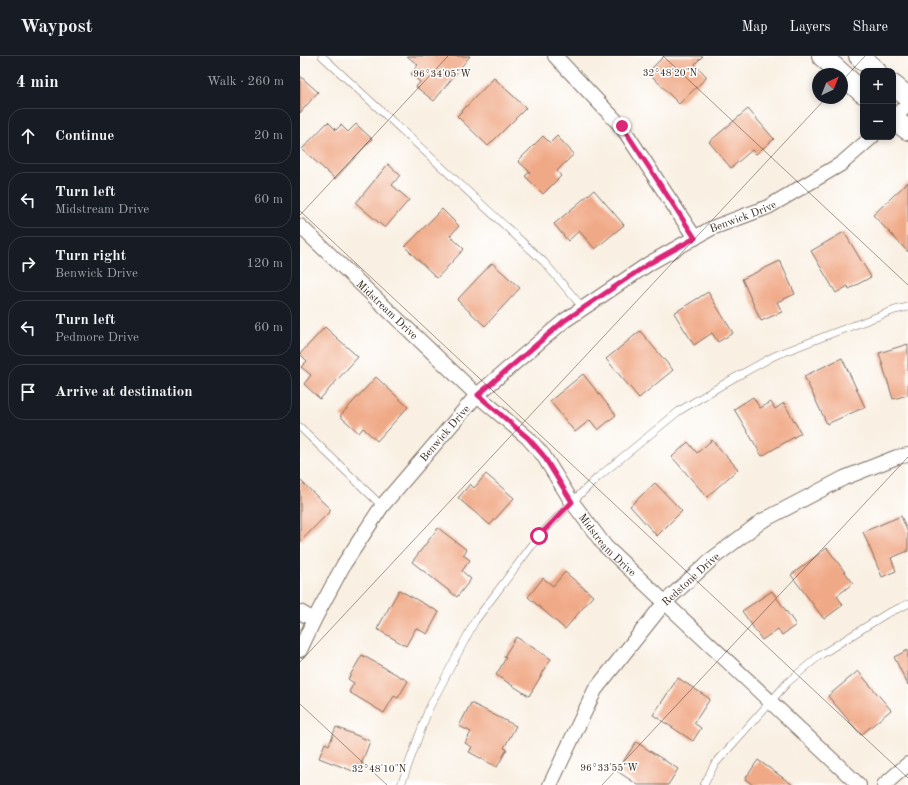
<!DOCTYPE html>
<meta charset="utf-8">
<style>
body{margin:0;font-family:"Old Standard TT",serif;background:#20242c;color:#f1f3f6}
.controls{position:absolute;right:12px;top:12px;display:grid;overflow:hidden;border-radius:8px;box-shadow:0 2px 6px #0003}
.controls button{width:36px;height:36px;display:grid;place-items:center;padding:0;border:0;border-bottom:1px solid #363941;background:#171b24;color:#f1f3f6;font:20px sans-serif}
.compass{position:absolute;left:512px;top:12px;width:36px;height:36px;border-radius:50%;background:#171b24;box-shadow:0 2px 6px #0003;rotate:43deg}
.stop{position:absolute;width:12px;height:12px;margin:-9px;border:3px solid #db2777;border-radius:50%;background:#fff}
.stop.end{background:#db2777;border-color:#fff;box-shadow:0 1px 4px #0008}
.list{margin:0;padding:0;list-style:none}
h2{display:flex;justify-content:space-between;align-items:center;height:52px;margin:0;padding:0 16px;font-size:17px}
h2 small{font-size:13px;font-weight:400;color:#9ea1a6}
.list li{display:grid;grid-template-columns:26px 1fr auto;gap:12px;align-items:center;box-sizing:border-box;height:56px;margin:0 8px 8px;padding:0 8px;border:1px solid #363941;border-radius:16px}
.list b{display:block;font-size:15px;white-space:nowrap}
.list p{margin:0;font-size:13px;white-space:nowrap;color:#9ea1a6}
.list em{font-size:13px;font-style:normal;color:#9ea1a6}
.icon{flex:none;width:22px;height:22px;fill:none;stroke:currentColor;stroke-width:2;stroke-linecap:round;stroke-linejoin:round}
.map{position:relative;flex:none;width:608px;height:729px;overflow:hidden}
header{display:flex;align-items:center;gap:24px;box-sizing:border-box;height:56px;padding:0 20px;background:#171b24;border-bottom:1px solid #363941}
header strong{font-size:19px}
nav{display:flex;gap:22px;margin-inline-start:auto;font-size:14px}
main{display:flex}
aside{flex:1;background:#171b24}
.map>svg:first-child{display:block}
.building{fill:#f0a986}
.lines{fill:none;stroke-linecap:round;stroke-linejoin:round}
.lane-casing{stroke:#7e6f63;stroke-width:8}
.street-casing{stroke:#7e6f63;stroke-width:16}
.secondary-casing{stroke:#7e6f63;stroke-width:22}
.lane{stroke:#fff;stroke-width:7}
.street{stroke:#fff;stroke-width:14}
.secondary{stroke:#fff;stroke-width:20}
.route{stroke:#db2777;stroke-width:5}
.ticks{fill:none;stroke:#3b2a1e;stroke-width:1;stroke-opacity:0.45}
.labels{text-anchor:middle;stroke-width:3;stroke-linejoin:round;paint-order:stroke}
.street-label{font-size:11px;fill:#3b2a1e;stroke:#fff}
.ticks-label{font-size:10px;text-anchor:middle;fill:#3b2a1e;stroke:#fff;stroke-width:3;stroke-linejoin:round;paint-order:stroke}
</style>
<header>
<strong>Waypost</strong>
<nav><a>Map</a><a>Layers</a><a>Share</a></nav>
</header>
<main>
<aside>
<h2>4 min<small>Walk · 260 m</small></h2>
<ul class="list">
<li><svg class="icon" aria-label="ahead" viewBox="0 0 24 24"><path d="M12 20V5M6 11l6-6 6 6"/></svg><div><b>Continue</b></div><em>20 m</em></li>
<li><svg class="icon" aria-label="left" viewBox="0 0 24 24"><path d="M17 20v-9H6M10 6l-5 5 5 5"/></svg><div><b>Turn left</b><p>Midstream Drive</p></div><em>60 m</em></li>
<li><svg class="icon" aria-label="right" viewBox="0 0 24 24"><path d="M7 20v-9h11M14 6l5 5-5 5"/></svg><div><b>Turn right</b><p>Benwick Drive</p></div><em>120 m</em></li>
<li><svg class="icon" aria-label="left" viewBox="0 0 24 24"><path d="M17 20v-9H6M10 6l-5 5 5 5"/></svg><div><b>Turn left</b><p>Pedmore Drive</p></div><em>60 m</em></li>
<li><svg class="icon" aria-label="arrive" viewBox="0 0 24 24"><path d="M6 21V4h12l-3 4 3 4H6"/></svg><div><b>Arrive at destination</b></div></li>
</ul>
</aside>
<div class="map">
<svg width="608" height="729" viewBox="0 0 608 729">
<rect width="100%" height="100%" fill="#fff"/>
<filter id="ink" filterUnits="userSpaceOnUse"><feTurbulence type="fractalNoise" baseFrequency=".025" numOctaves="2"/><feDisplacementMap in="SourceGraphic" scale="8" xChannelSelector="R" yChannelSelector="G"/><feConvolveMatrix kernelMatrix="1 2 1 2 8 2 1 2 1" color-interpolation-filters="sRGB"/></filter>
<filter id="wash" filterUnits="userSpaceOnUse"><feTurbulence type="fractalNoise" baseFrequency=".012" numOctaves="4" result="noise"/><feDisplacementMap in="SourceGraphic" scale="16" xChannelSelector="R" yChannelSelector="G"/><feGaussianBlur stdDeviation="0.9" result="paint"/><feColorMatrix in="noise" values="0 0 0 0 0 0 0 0 0 0 0 0 0 0 0 0 0 1.4 0 .05"/><feComposite in="paint" operator="in"/></filter>
<g filter="url(#wash)">
<rect width="100%" height="100%" fill="#f9f0e3"/>
<g id="blocks">
<!-- building -->
<g class="building">
<polygon points="107,0 170,0 134,45 116,31 120,26 111,18 118,9"/>
<polygon points="364,0 403,0 395,8 407,21 379,48 348,16"/>
<polygon points="0,20 18,36 0,57"/>
<polygon points="194,22 226,52 188,90 157,60"/>
<polygon points="448,53 474,83 456,98 452,94 431,112 409,86"/>
<polygon points="28,66 36,74 41,69 48,76 56,68 72,83 35,123 2,93"/>
<polygon points="243,80 250,87 257,80 274,98 257,115 261,120 243,138 225,120 230,116 218,105"/>
<polygon points="88,108 100,119 92,129 109,144 85,172 56,147"/>
<polygon points="608,126 608,196 573,159"/>
<polygon points="294,134 324,169 295,193 279,175 268,185 254,168"/>
<polygon points="142,153 159,170 150,180 164,193 137,222 105,191"/>
<polygon points="544,176 571,221 549,233 548,230 536,237 511,195"/>
<polygon points="480,205 495,238 477,246 482,256 461,265 442,223"/>
<polygon points="192,207 220,232 185,270 157,244"/>
<polygon points="408,236 433,277 418,286 412,277 394,289 374,257"/>
<polygon points="25,271 58,301 20,343 4,328 11,319 1,311 7,305 0,298"/>
<polygon points="340,275 373,314 339,342 306,303"/>
<polygon points="608,288 608,339 593,343 579,297"/>
<polygon points="542,302 565,351 527,368 504,320"/>
<polygon points="283,318 316,359 298,374 290,364 275,376 250,345"/>
<polygon points="76,321 108,351 77,385 63,372 59,377 40,360"/>
<polygon points="453,341 460,352 471,346 475,353 484,347 501,377 462,400 434,353"/>
<polygon points="412,384 438,413 407,441 372,401 388,386 397,397"/>
<polygon points="186,418 214,442 190,469 158,442 170,428 174,432"/>
<polygon points="0,424 31,454 0,486"/>
<polygon points="355,427 382,455 357,480 330,450"/>
<polygon points="601,460 608,477 608,495 591,502 596,515 582,521 563,476"/>
<polygon points="138,472 167,494 163,499 170,504 162,515 171,523 157,541 112,506"/>
<polygon points="527,492 553,527 537,540 543,549 524,563 491,519"/>
<polygon points="265,516 293,540 265,573 228,541 243,522 253,530"/>
<polygon points="99,534 139,556 127,578 116,572 106,590 77,573"/>
<polygon points="472,535 496,569 482,579 478,573 462,584 442,555"/>
<polygon points="216,581 251,603 229,640 196,619 206,602 204,601"/>
<polygon points="608,594 608,629 594,601"/>
<polygon points="62,599 108,625 98,642 94,640 84,657 49,636 54,627 48,623"/>
<polygon points="558,615 591,654 561,679 528,640"/>
<polygon points="378,622 410,643 394,667 401,672 393,685 353,659"/>
<polygon points="171,647 216,670 204,692 207,693 197,711 169,696 172,691 165,687 171,676 159,670"/>
<polygon points="36,671 70,685 58,717 19,702 25,687 29,689"/>
<polygon points="336,686 378,713 368,729 338,729 317,715"/>
<polygon points="458,704 493,729 453,729 445,723"/>
</g>
</g>
</g>
<g filter="url(#ink)">
<use href="#blocks" fill-opacity="0" stroke="#7e6f63" stroke-width="1"/>
<g class="lines">
<defs>
<g id="lane">
<polyline points="22,0 244,206 283,252"/>
<polyline points="0,371 82,450"/>
<polyline points="101,729 129,652 175,565 239,480 272,446 297,422 379,355 427,326 474,300 533,277 595,254 608,251"/>
<polyline points="404,729 414,709 488,626 519,600 586,558 608,548"/>
</g>
<g id="street">
<polyline points="255,0 322,71 395,182"/>
<polyline points="593,62 608,49"/>
<path id="s1" d="M0,170L177,339L228,382L243,399L272,446L305,490L559,729"/>
<polyline points="0,556 14,564"/>
<path id="s2" d="M0,594L14,564L44,508L82,450L177,339L264,265L350,207L412,172L468,151L541,108L572,81"/>
<path id="s3" d="M250,729L295,634L365,546L412,503L462,465L544,422L597,401L608,399"/>
<polyline points="584,729 608,708"/>
</g>
<g id="secondary">
<polyline points="522,0 563,37"/>
<polyline points="559,0 576,15"/>
<polyline points="593,29 608,41"/>
<polyline points="593,63 608,74"/>
</g>
</defs>
<!-- lane casing -->
<use href="#lane" class="lane-casing"/>
<!-- street casing -->
<use href="#street" class="street-casing"/>
<!-- secondary casing -->
<use href="#secondary" class="secondary-casing"/>
<!-- lane -->
<use href="#lane" class="lane"/>
<!-- street -->
<use href="#street" class="street"/>
<!-- secondary -->
<use href="#secondary" class="secondary"/>
</g>
</g>
<g class="lines" filter="url(#ink)">
<!-- route -->
<polyline class="route" points="239,480 272,446 243,399 228,382 178,339 264,265 350,207 395,182 322,70"/>
</g>
<!-- ticks -->
<path class="ticks" d="M363,0L608,229M542,25L565,0M0,155L608,722M0,159L148,0M0,606L526,42M0,648L87,729M302,729L608,401"/>
<g class="labels">
<!-- street labels -->
<g class="street-label">
<text dy="4" stroke="none"><textPath href="#s2" startOffset="634">Benwick Drive</textPath></text>
<text dy="4" stroke="none"><textPath href="#s1" startOffset="121">Midstream Drive</textPath></text>
<text dy="4" stroke="none"><textPath href="#s2" startOffset="262">Benwick Drive</textPath></text>
<text dy="4" stroke="none"><textPath href="#s1" startOffset="445">Midstream Drive</textPath></text>
<text dy="4" stroke="none"><textPath href="#s3" startOffset="252">Redstone Drive</textPath></text>
</g>
</g>
<g class="ticks-label">
<text x="370" y="20">32°48'20"N</text>
<text x="142" y="21">96°34'05"W</text>
<text x="309" y="715">96°33'55"W</text>
<text x="79" y="716">32°48'10"N</text>
</g>
</svg>
<div class="controls">
<button>+</button>
<button>−</button>
</div>
<svg class="compass" viewBox="-18 -18 36 36"><path d="M0-13l5 13h-10z" fill="#e53935"/><path d="M0 13l5-13h-10z" fill="#9ea1a6"/></svg>
<div class="stop" style="left:239px;top:480px"></div>
<div class="stop end" style="left:322px;top:70px"></div>
</div>
</main>
